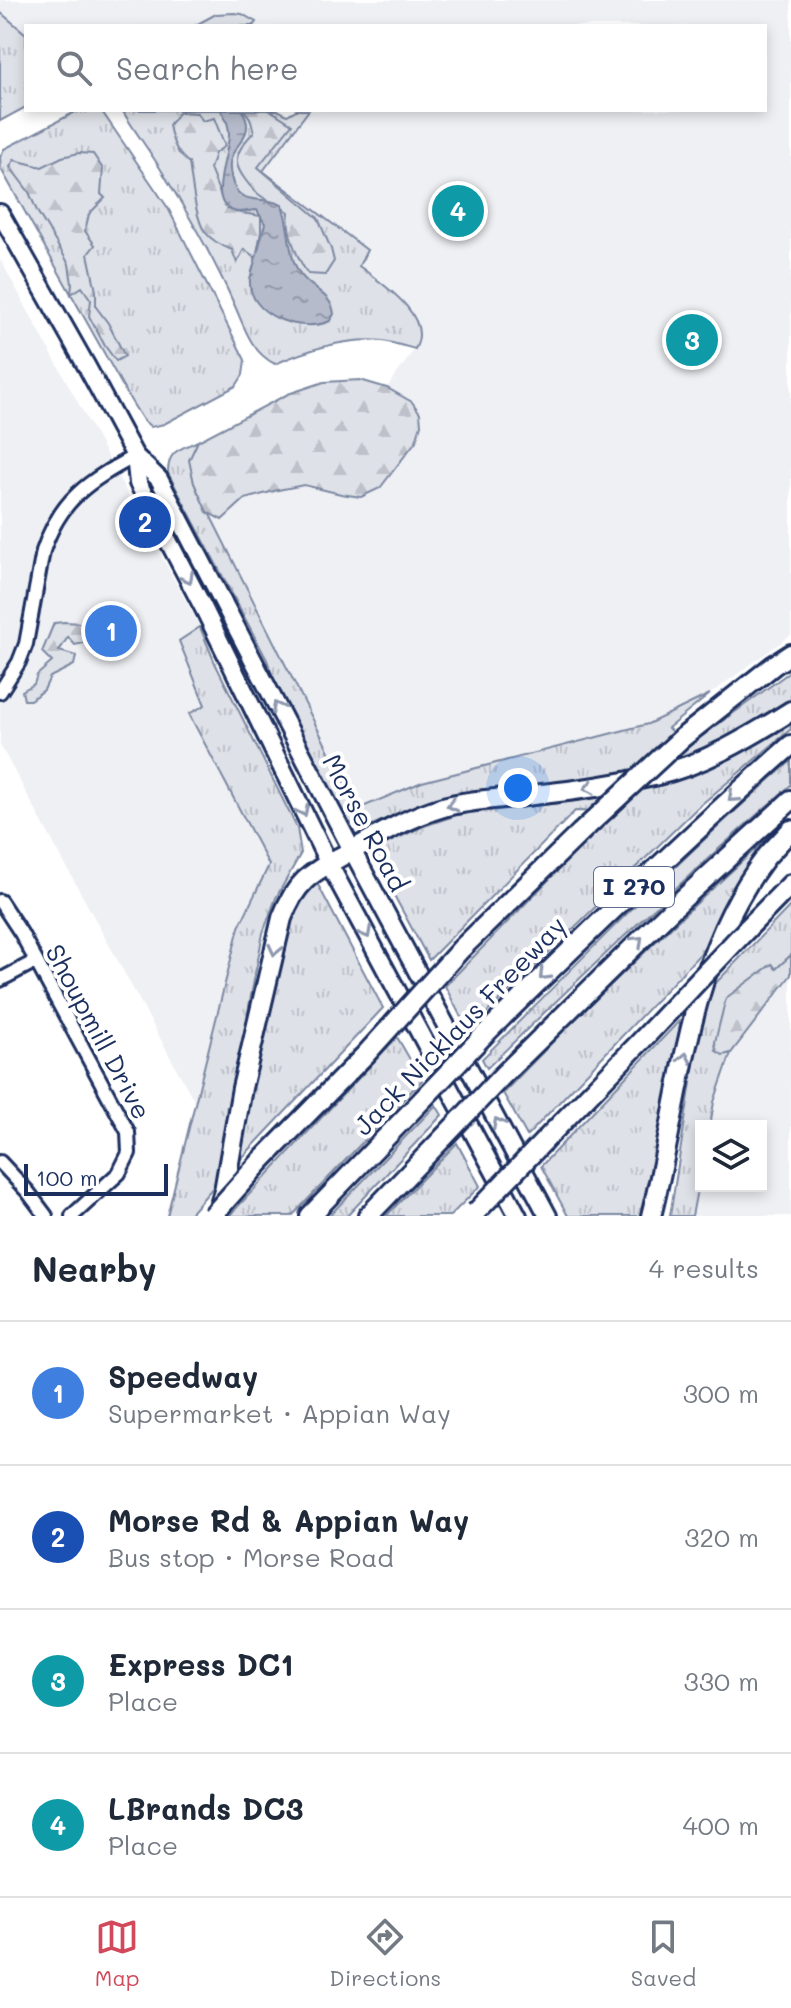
<!DOCTYPE html>
<meta charset="utf-8">
<style>
body{margin:0;font-family:Mali,sans-serif;background:#f6f6f7;color:#1f2937}
.controls{position:absolute;right:24px;bottom:24px;display:grid;overflow:hidden;border-radius:0px;box-shadow:0 4px 12px #0003}
.controls button{width:72px;height:72px;display:grid;place-items:center;padding:0;border:0;border-bottom:2px solid #e0e1e3;background:#fff;color:#1f2937;font:40px sans-serif}
.scale{position:absolute;left:24px;bottom:20px;width:144px;box-sizing:border-box;padding-left:8px;border:4px solid #1b2f5e;border-top:0;font-size:22px;line-height:28px;white-space:nowrap;color:#1b2f5e;-webkit-text-stroke:6px #fff;paint-order:stroke}
.you{position:absolute;left:518px;top:788px;width:28px;height:28px;margin:-20px;border:6px solid #fff;border-radius:50%;background:#1a73e8;box-shadow:0 0 0 12px #1a73e833}
.badge{display:grid;place-items:center;width:52px;height:52px;border-radius:50%;background:#d1495b;color:#fff;font-size:26px;font-weight:700}
.pin{position:absolute;translate:-50% -50%;border:4px solid #fff;box-shadow:0 2px 8px #0006}
.list{margin:0;padding:0;list-style:none}
h2{display:flex;justify-content:space-between;align-items:center;height:104px;margin:0;padding:0 32px;font-size:34px}
h2 small{font-size:26px;font-weight:400;color:#747a83}
.list li{display:grid;grid-template-columns:52px 1fr auto;gap:24px;align-items:center;box-sizing:border-box;height:144px;padding:0 32px;border-top:2px solid #e0e1e3}
.list b{display:block;font-size:30px;white-space:nowrap}
.list p{margin:0;font-size:26px;white-space:nowrap;color:#747a83}
.list em{font-size:26px;font-style:normal;color:#747a83}
.icon{flex:none;width:44px;height:44px;fill:none;stroke:currentColor;stroke-width:2;stroke-linecap:round;stroke-linejoin:round}
.map{position:relative;flex:none;width:791px;height:1216px;overflow:hidden}
.search{position:absolute;background:#fff;box-shadow:0 4px 12px #0003;left:24px;right:24px;top:24px;height:88px;display:flex;align-items:center;gap:20px;box-sizing:border-box;padding:0 28px;border-radius:0px;color:#747a83;font-size:30px}
.sheet{height:680px;background:#fff}
nav{display:flex;justify-content:space-around;align-items:center;box-sizing:border-box;height:112px;border-top:2px solid #e0e1e3;background:#fff;font-size:22px;color:#747a83}
nav a{display:grid;justify-items:center;gap:4px}
nav .on{color:#d1495b}
.map>svg:first-child{display:block}
.built{fill:#eff0f4}
.grass{fill:url(#grass-tufts);stroke:#7c88a2;stroke-width:2}
.forest{fill:url(#forest-firs);stroke:#7c88a2;stroke-width:2}
.water{fill:url(#water-ripples);stroke:#77839f;stroke-width:2}
.lines{fill:none;stroke-linecap:round;stroke-linejoin:round}
.minor-casing{stroke:#1b2f5e;stroke-width:18}
.major-casing{stroke:#1b2f5e;stroke-width:22}
.highway-casing{stroke:#1b2f5e;stroke-width:24}
.minor{stroke:#fff;stroke-width:12}
.major{stroke:#fff;stroke-width:16}
.highway{stroke:#fff;stroke-width:18}
.highway-bridge-casing{stroke:#1b2f5e;stroke-width:24;stroke-linecap:butt}
.highway-bridge{stroke:#fff;stroke-width:18}
.oneway{stroke:#8d97ae}
.labels{text-anchor:middle;stroke-width:8;stroke-linejoin:round;paint-order:stroke}
.shield{fill:#fff;stroke:#5f6d8e;stroke-width:2}
.shield-label{font-size:24px;font-weight:bold;fill:#1b2f5e}
.street-label{font-size:26px;fill:#1b2f5e;stroke:#fff}
</style>
<div class="map">
<svg width="791" height="1216" viewBox="0 0 791 1216">
<defs>
<pattern id="grass-tufts" width="24" height="20" patternUnits="userSpaceOnUse" patternTransform="scale(2)"><rect width="24" height="20" fill="#dee1e7"/><path d="M3 7l-1-3M5 7V3M7 7l1-3M15 17l-1-3M17 17v-4M19 17l1-3" fill="none" stroke="#bec1c9"/></pattern>
<pattern id="forest-firs" width="22" height="20" patternUnits="userSpaceOnUse" patternTransform="scale(2)"><rect width="22" height="20" fill="#dee1e7"/><path d="M5 1l3.5 6h-7zM16 11l3.5 6h-7z" fill="#bec1c9"/></pattern>
<pattern id="water-ripples" width="26" height="14" patternUnits="userSpaceOnUse" patternTransform="scale(2)"><rect width="26" height="14" fill="#b5bbca"/><path d="M2 4q2-2 4 0t4 0M15 11q2-2 4 0t4 0" fill="none" stroke="#9298a7"/></pattern>
</defs>
<rect width="100%" height="100%" fill="#fff"/>
<filter id="ink" filterUnits="userSpaceOnUse"><feTurbulence type="fractalNoise" baseFrequency=".0125" numOctaves="2"/><feDisplacementMap in="SourceGraphic" scale="16" xChannelSelector="R" yChannelSelector="G"/><feConvolveMatrix kernelMatrix="1 2 1 2 8 2 1 2 1" color-interpolation-filters="sRGB"/></filter>
<g filter="url(#ink)">
<!-- built -->
<g class="built">
<polygon points="0,0 791,0 791,635 710,694 648,724 422,782 358,809 207,512 222,520 245,499 278,490 304,485 341,494 361,497 380,488 416,441 412,402 387,388 418,344 420,335 416,320 386,287 359,266 366,250 263,171 309,110 765,110 765,26 26,26 26,34 0,12"/>
<polygon points="0,259 200,627 179,642 205,705 189,714 269,865 239,927 196,1104 0,745"/>
<polygon points="791,975 791,1216 692,1216 701,1169 701,1186 761,1186 761,1126 710,1126 714,1102 731,1053"/>
</g>
<!-- grass -->
<g class="grass">
<polygon points="0,12 26,34 26,107 0,121"/>
<polygon points="234,13 242,14 256,22 253,26 194,26 216,14"/>
<polygon points="79,110 94,110 103,113 168,208 245,360 243,375 236,386 164,424 151,427 143,420 131,401 1,169 0,157 4,149"/>
<path d="M122,110H278L287,115L296,110H309L263,171L367,250L359,266C381,283 434,316 415,349C404,346 394,343 383,341C348,337 307,350 275,364C251,352 245,328 234,304C214,259 189,215 163,173C150,151 135,132 122,110Z"/>
<path d="M198,441L190,460L194,483L358,809L422,782L648,724L710,694L668,728L687,747L791,671V701L772,714L717,745L678,759L607,779L478,790L443,796L408,809L368,827L357,826L347,821L277,689L267,660L168,473C168,450 179,450 198,441Z"/>
<polygon points="200,627 215,663 297,828 301,853 276,898 263,933 215,1185 188,1216 167,1216 239,927 269,865 189,714 205,705 179,641"/>
<polygon points="790,723 791,729 697,808 468,1031 445,986 615,812 575,811 429,960 370,851 424,826 460,814 585,800 657,786 694,774 737,755"/>
<path d="M791,761V785C686,876 587,971 487,1068L482,1059C583,957 683,855 791,761Z"/>
<polygon points="773,833 775,835 730,899 701,953 527,1136 503,1093 565,1029 672,926"/>
<polygon points="316,881 383,1008 238,1162 253,1078 286,933 294,910"/>
<polygon points="791,905 791,955 776,969 773,965 717,1050 723,1055 731,1053 714,1102 710,1126 701,1126 701,1169 692,1216 670,1216 695,1057 709,990"/>
<polygon points="681,1019 656,1168 644,1216 568,1216 541,1166"/>
<polygon points="397,1037 422,1080 292,1216 229,1216"/>
<polygon points="436,1105 442,1115 347,1216 329,1216"/>
<polygon points="457,1143 480,1186 450,1216 386,1216"/>
</g>
<!-- forest -->
<g class="forest">
<path d="M244,110H270L292,124L258,167L318,218L331,249L334,261L325,275L308,274C297,258 286,232 289,212C279,205 270,202 261,196C253,191 235,170 237,159C238,150 247,139 254,132L250,118Z"/>
<path d="M179,112L197,113L203,121L214,118L225,146L215,153L210,169L222,199L235,212L261,216V232L256,258L244,249L237,263L232,250C222,246 212,241 205,232C195,218 192,181 189,163C176,153 172,141 169,125Z"/>
<polygon points="79,153 93,154 103,169 101,194 105,198 89,214 85,231 95,245 88,254 96,291 96,307 108,323 125,356 116,361 105,346 89,316 91,300 82,287 71,294 72,284 69,264 37,211 29,192 10,167 14,160 42,167 62,157"/>
<polygon points="360,380 387,388 412,402 420,413 421,425 416,441 380,488 361,497 341,494 304,485 278,490 245,499 222,520 207,512 194,483 189,460 198,441 288,394 324,382"/>
<polygon points="65,622 80,623 93,634 88,642 75,645 68,637 59,651 76,656 74,665 50,677 44,690 30,700 24,700 22,691 34,684 37,675 52,662 42,652 54,623"/>
<polygon points="791,955 791,975 731,1053 723,1055 716,1051 715,1042 726,998 772,964 776,969"/>
</g>
<!-- water -->
<path class="water" d="M221,110H242C259,139 227,144 230,169C234,211 259,193 282,205C290,226 288,256 299,272C309,289 332,293 334,314L330,321C302,334 247,316 250,279L265,224L257,210C251,210 245,212 238,212C203,208 230,154 229,134C229,125 226,118 221,110Z"/>
<g class="lines">
<defs>
<g id="minor">
<path d="M0,692L19,662L26,644L43,551C60,499 89,481 135,456"/>
<polyline points="0,901 21,933 128,1132 129,1153 119,1173 72,1216"/>
<polyline points="0,980 36,961"/>
<polyline points="0,1162 28,1192 46,1216"/>
</g>
<g id="major">
<polyline points="0,213 87,367 135,456 159,479 352,850 548,1216"/>
<polyline points="135,456 138,483 204,609 329,864 518,1216"/>
</g>
<g id="highway">
<polyline points="682,738 774,665 791,654"/>
<polyline points="747,929 791,884"/>
<polyline points="461,949 580,833"/>
<path d="M483,1036C584,936 685,839 791,745"/>
<polyline points="503,1075 673,908 791,800"/>
<polyline points="544,1141 642,1040"/>
<polyline points="262,1160 366,1054"/>
<path d="M218,1210L224,1191L242,1088L282,918C297,878 314,872 349,852C379,835 409,817 443,807C472,799 503,799 533,795C573,791 614,785 654,776C703,765 748,738 791,711"/>
<polyline points="310,1216 423,1099"/>
<polyline points="368,1216 444,1137"/>
<path d="M651,1216C682,1095 687,960 766,857C774,848 783,839 791,830"/>
</g>
</defs>
<!-- minor casing -->
<use href="#minor" class="minor-casing"/>
<!-- major casing -->
<use href="#major" class="major-casing"/>
<!-- highway casing -->
<use href="#highway" class="highway-casing"/>
<!-- minor -->
<use href="#minor" class="minor"/>
<!-- major -->
<use href="#major" class="major"/>
<!-- highway -->
<use href="#highway" class="highway"/>
<defs>
<g id="highway-bridge">
<polyline points="580,833 682,738"/>
<polyline points="642,1040 747,929"/>
<polyline points="366,1054 461,949"/>
<polyline points="423,1099 483,1036"/>
<polyline points="444,1137 503,1075"/>
<polyline points="476,1212 544,1141"/>
<polyline points="212,1216 262,1160"/>
</g>
</defs>
<!-- highway-bridge casing -->
<use href="#highway-bridge" class="highway-bridge-casing"/>
<!-- highway-bridge -->
<use href="#highway-bridge" class="highway-bridge"/>
</g>
<!-- one-way arrows -->
<defs><path id="oneway-chevron" d="M-2-3.5L2.5 0L-2 3.5" fill="none" stroke-width="1.6" stroke-linecap="round" stroke-linejoin="round" transform="scale(2)"/></defs>
<g class="oneway">
<use href="#oneway-chevron" transform="translate(188 578) rotate(62)"/>
<use href="#oneway-chevron" transform="translate(277 707) rotate(-118)"/>
<use href="#oneway-chevron" transform="translate(589 788) rotate(170)"/>
<use href="#oneway-chevron" transform="translate(733 797) rotate(139)"/>
<use href="#oneway-chevron" transform="translate(452 805) rotate(166)"/>
<use href="#oneway-chevron" transform="translate(303 811) rotate(64)"/>
<use href="#oneway-chevron" transform="translate(366 933) rotate(62)"/>
<use href="#oneway-chevron" transform="translate(638 941) rotate(-44)"/>
<use href="#oneway-chevron" transform="translate(275 950) rotate(103)"/>
<use href="#oneway-chevron" transform="translate(544 975) rotate(135)"/>
<use href="#oneway-chevron" transform="translate(685 1058) rotate(-78)"/>
<use href="#oneway-chevron" transform="translate(498 1123) rotate(-118)"/>
</g>
</g>
<g class="labels">
<!-- shield labels -->
<rect class="shield" x="594" y="867" width="80" height="40" rx="6"/>
<g class="shield-label">
<text x="634" y="895">I 270</text>
</g>
<!-- street labels -->
<g class="street-label">
<text transform="translate(365 823) rotate(62)" y="9">Morse Road</text>
<text transform="translate(460 1026) rotate(-46)" y="9">Jack Nicklaus Freeway</text>
<text transform="translate(98 1032) rotate(62)" y="9">Shoupmill Drive</text>
</g>
</g>
</svg>
<div class="controls">
<button><svg class="icon" aria-label="layers" viewBox="0 0 24 24"><path d="M12 4l9 5-9 5-9-5zM3 14l9 5 9-5"/></svg></button>
</div>
<div class="scale">100 m</div>
<div class="you"></div>
<div class="pin badge" style="left:111px;top:631px;background:#3f7fe0">1</div>
<div class="pin badge" style="left:145px;top:522px;background:#1a4fb4">2</div>
<div class="pin badge" style="left:692px;top:340px;background:#0f9aa8">3</div>
<div class="pin badge" style="left:458px;top:211px;background:#0f9aa8">4</div>
<div class="search"><svg class="icon" aria-label="search" viewBox="0 0 24 24"><circle cx="10" cy="10" r="6"/><path d="M15 15l6 6"/></svg>Search here</div>
</div>
<section class="sheet">
<h2>Nearby<small>4 results</small></h2>
<ul class="list">
<li><span class="badge" style="background:#3f7fe0">1</span><div><b>Speedway</b><p>Supermarket · Appian Way</p></div><em>300 m</em></li>
<li><span class="badge" style="background:#1a4fb4">2</span><div><b>Morse Rd &amp; Appian Way</b><p>Bus stop · Morse Road</p></div><em>320 m</em></li>
<li><span class="badge" style="background:#0f9aa8">3</span><div><b>Express DC1</b><p>Place</p></div><em>330 m</em></li>
<li><span class="badge" style="background:#0f9aa8">4</span><div><b>LBrands DC3</b><p>Place</p></div><em>400 m</em></li>
</ul>
</section>
<nav>
<a class="on"><svg class="icon" aria-label="map" viewBox="0 0 24 24"><path d="M3 6l6-2 6 2 6-2v14l-6 2-6-2-6 2zM9 4v14M15 6v14"/></svg>Map</a>
<a><svg class="icon" aria-label="directions" viewBox="0 0 24 24"><path d="M12 3l9 9-9 9-9-9zM9 14v-3h6M13 9l2 2-2 2"/></svg>Directions</a>
<a><svg class="icon" aria-label="saved" viewBox="0 0 24 24"><path d="M7 4h10v16l-5-4-5 4z"/></svg>Saved</a>
</nav>
